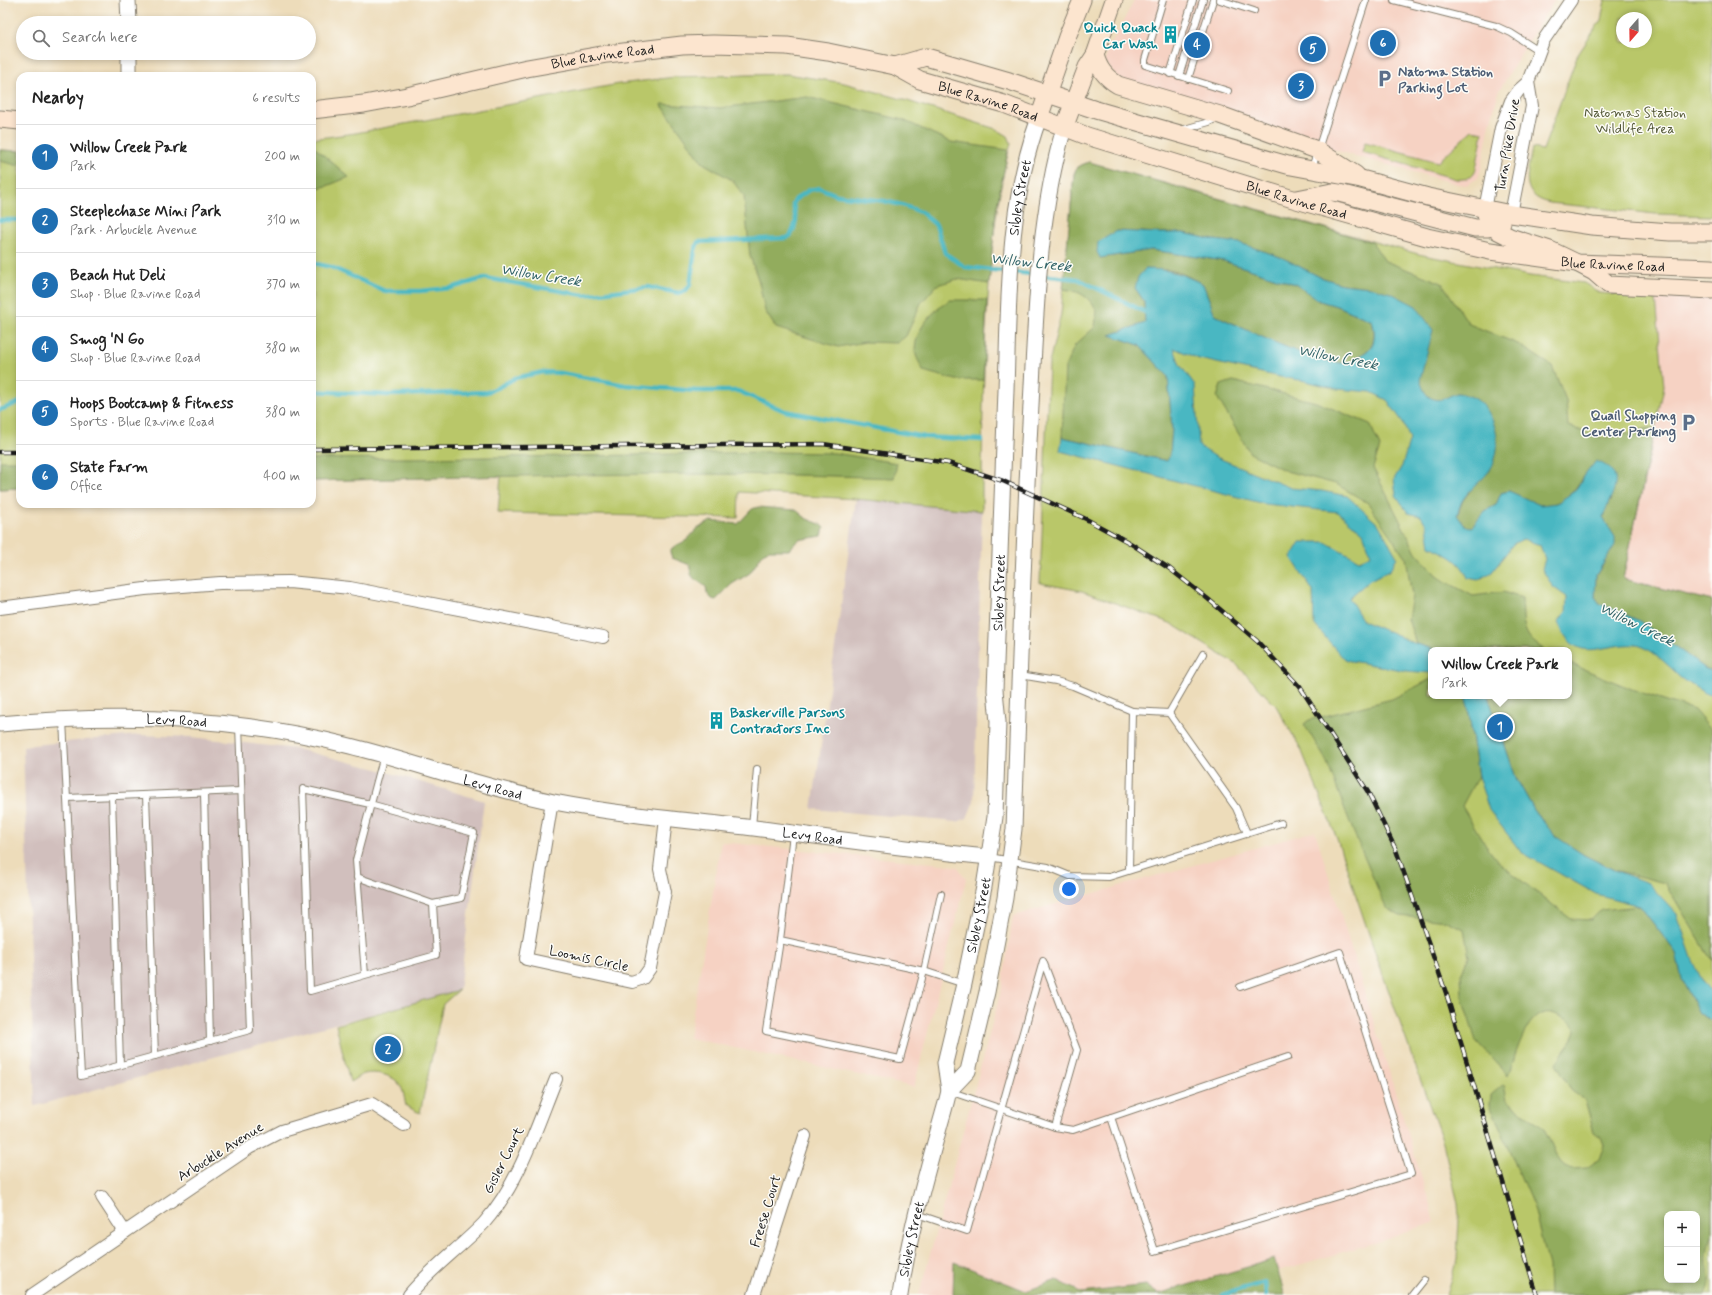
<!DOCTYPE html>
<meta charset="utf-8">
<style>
body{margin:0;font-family:Mynerve,sans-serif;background:#f2f2f2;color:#222}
.controls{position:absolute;right:12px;bottom:12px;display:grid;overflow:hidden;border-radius:8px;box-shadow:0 2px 6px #0003}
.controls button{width:36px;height:36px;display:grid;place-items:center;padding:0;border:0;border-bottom:1px solid #e0e0e0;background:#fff;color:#222;font:20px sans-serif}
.compass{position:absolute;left:1616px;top:12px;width:36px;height:36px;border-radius:50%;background:#fff;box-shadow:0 2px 6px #0003;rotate:200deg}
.you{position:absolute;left:1069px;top:889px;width:14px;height:14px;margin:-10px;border:3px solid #fff;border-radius:50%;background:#1a73e8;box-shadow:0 0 0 6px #1a73e833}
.badge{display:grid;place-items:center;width:26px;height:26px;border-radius:50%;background:#1f6fb2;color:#fff;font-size:13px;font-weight:700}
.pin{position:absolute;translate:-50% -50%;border:2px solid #fff;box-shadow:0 1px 4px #0006}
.popup{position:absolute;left:1428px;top:647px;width:144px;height:52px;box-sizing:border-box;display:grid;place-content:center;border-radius:8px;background:#fff;filter:drop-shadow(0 1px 3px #0005);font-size:13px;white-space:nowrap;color:#767676}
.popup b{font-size:15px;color:#222}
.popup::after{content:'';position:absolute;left:50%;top:100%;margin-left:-8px;border:8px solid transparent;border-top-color:#fff}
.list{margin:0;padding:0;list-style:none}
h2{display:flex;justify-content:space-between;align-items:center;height:52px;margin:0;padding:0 16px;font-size:17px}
h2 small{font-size:13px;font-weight:400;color:#767676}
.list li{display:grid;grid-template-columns:26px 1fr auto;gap:12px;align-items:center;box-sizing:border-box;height:64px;padding:0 16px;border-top:1px solid #e0e0e0}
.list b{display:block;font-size:15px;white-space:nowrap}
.list p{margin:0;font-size:13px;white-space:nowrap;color:#767676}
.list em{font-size:13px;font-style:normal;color:#767676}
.icon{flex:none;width:22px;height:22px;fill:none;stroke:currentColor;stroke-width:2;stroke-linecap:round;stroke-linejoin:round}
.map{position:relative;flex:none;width:1712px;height:1295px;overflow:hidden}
.search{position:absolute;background:#fff;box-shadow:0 2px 6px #0003;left:16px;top:16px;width:300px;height:44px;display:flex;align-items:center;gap:10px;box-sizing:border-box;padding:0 14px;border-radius:22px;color:#767676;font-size:15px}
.panel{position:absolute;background:#fff;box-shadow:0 2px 6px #0003;left:16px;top:72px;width:300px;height:436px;border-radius:12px}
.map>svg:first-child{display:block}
.built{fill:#f6d2c3}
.industrial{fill:#d1bfbd}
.green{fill:#b9c769;stroke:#6a7242;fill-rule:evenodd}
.forest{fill:#92ac5d;stroke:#57643c;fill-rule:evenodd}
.water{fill:#49b7c2;stroke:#326a6f}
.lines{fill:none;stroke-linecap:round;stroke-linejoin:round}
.stream{stroke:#49b7c2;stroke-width:4.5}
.service-casing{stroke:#847c6b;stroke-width:8}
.minor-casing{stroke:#847c6b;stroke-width:14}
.tertiary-casing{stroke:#847c6b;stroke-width:17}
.secondary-casing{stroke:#847c6b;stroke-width:19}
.service{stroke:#fff;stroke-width:6}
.minor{stroke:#fff;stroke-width:12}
.tertiary{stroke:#fff;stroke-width:15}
.secondary{stroke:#fce5cf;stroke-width:17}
.rail-casing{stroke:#1c1c1c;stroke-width:4.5}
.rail{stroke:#fdfcf7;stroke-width:3;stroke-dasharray:9;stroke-linecap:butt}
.labels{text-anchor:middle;stroke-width:3;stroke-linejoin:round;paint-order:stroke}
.culture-label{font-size:14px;font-weight:bold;fill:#0d838f;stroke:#fdfcf7;text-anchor:end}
.street-label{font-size:14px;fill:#1c1c1c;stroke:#fdfcf7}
.service-label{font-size:14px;font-weight:bold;fill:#4e5e75;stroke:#fdfcf7;text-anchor:start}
.park-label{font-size:14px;fill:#535837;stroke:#fdfcf7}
.water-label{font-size:15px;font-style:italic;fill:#306267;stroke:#fdfcf7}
</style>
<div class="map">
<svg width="1712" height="1295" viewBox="0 0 1712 1295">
<rect width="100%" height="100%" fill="#fdfcf7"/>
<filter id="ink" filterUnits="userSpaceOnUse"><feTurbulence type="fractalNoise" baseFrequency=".025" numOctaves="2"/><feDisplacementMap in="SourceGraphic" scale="8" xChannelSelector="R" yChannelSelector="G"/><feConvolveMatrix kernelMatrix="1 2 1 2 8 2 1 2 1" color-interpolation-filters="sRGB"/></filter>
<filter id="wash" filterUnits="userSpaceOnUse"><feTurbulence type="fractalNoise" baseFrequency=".012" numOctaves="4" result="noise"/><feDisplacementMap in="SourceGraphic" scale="16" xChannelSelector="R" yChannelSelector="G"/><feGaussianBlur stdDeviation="0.9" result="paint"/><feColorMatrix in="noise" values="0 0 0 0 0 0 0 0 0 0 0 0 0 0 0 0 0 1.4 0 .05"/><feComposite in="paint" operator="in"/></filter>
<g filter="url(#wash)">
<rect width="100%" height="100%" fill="#eddcba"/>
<!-- built -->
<g class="built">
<polygon points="1134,0 1555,0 1534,32 1499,91 1490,124 1481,169 1478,178 1466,185 1457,184 1305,142 1122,83 1105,62 1106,55"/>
<polygon points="1712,292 1712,601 1623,579 1664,387 1656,298"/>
<polygon points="1315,831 1435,1221 1391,1238 1278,1271 1274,1259 1153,1295 919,1295 1002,987 1013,916"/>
<polygon points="721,842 942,864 958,867 966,879 914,1087 689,1038"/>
</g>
<!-- industrial -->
<g class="industrial">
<polygon points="856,499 982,511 974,801 967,818 957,822 812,809"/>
<polygon points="139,735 191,737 297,749 377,769 484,801 459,990 35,1106 23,746"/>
</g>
<!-- green -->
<g class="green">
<path d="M1605,0H1712V216L1656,214L1550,203C1518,196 1528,171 1532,148L1543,150L1577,56L1601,20ZM1622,18H1646V42H1622Z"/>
<path d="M787,74L844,83L898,98L996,129L1008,136L1011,143C999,185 994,228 990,272C983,351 982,431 982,511L856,499L739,492L738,518L498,513L501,476L312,481V139L356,133L619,84L675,77Z"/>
<path d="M1472,130L1483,132L1476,169C1472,178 1466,180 1456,179L1362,152L1365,142L1438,162Z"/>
<polygon points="0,150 20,151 20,488 0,489"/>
<path d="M1089,162L1418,254L1530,276L1584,283L1600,293L1656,298L1664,387L1623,579L1712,601V1295H1446L1457,1260L1459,1218L1458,1203L1443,1143L1379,964L1337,839L1301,749L1276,706L1236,664L1170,623L1082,591L1040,583L1049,363L1061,314L1074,174L1077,167ZM1431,650H1569V696H1431ZM1667,1214H1697V1280H1667Z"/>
<path d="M459,990L443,1004L420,1113L406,1106C404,1098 404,1091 400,1085C394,1075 375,1071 364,1074C360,1075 355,1079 350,1082L336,1025Z"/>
</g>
<!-- forest -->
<g class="forest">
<polygon points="807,97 903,120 951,142 1008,150 996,211 989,284 957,279 937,285 921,303 906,336 897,343 865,342 838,347 776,328 765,311 759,282 750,256 744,196 732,180 703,163 661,104 720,108"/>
<polygon points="312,145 349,177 327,186 312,189"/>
<polygon points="0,150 20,151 20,166 0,161"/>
<path d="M1089,162L1372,242L1385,261L1442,283L1469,324L1518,344L1552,366L1566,400L1568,426L1602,438L1655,427L1623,579L1712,601V671L1706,669L1640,621L1600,604L1595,597L1596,575L1603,565L1608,528L1603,519L1606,507L1611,500L1585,475C1576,491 1561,507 1541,505C1531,504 1518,495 1509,491L1501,493L1496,505L1485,511L1472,527L1465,526L1457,516L1463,500L1471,490L1458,393L1445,399L1434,400L1426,395L1419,380L1425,358L1370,287L1342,284L1320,277L1283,258L1240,243L1214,240L1184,233H1159L1117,231L1100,258L1151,250L1224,261L1295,284L1320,301L1340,307L1372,321C1375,333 1376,345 1364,353C1360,356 1355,361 1351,362C1325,370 1241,327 1215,315L1203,284L1181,273L1166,269L1135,288L1144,301L1145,323L1111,335L1139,345L1168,376L1172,429L1170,455L1167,461L1062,437L1065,367L1075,345L1095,327L1097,310C1087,296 1081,291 1063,289L1074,174L1077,167Z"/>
<path d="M950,300H987L983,380H956L923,371C921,365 915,356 915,350C916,327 933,311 950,300Z"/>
<path d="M1233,381L1316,402L1370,424L1380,447L1373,468L1416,552L1439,578L1473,596L1503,592L1522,598C1524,624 1520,635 1545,650H1437L1416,644L1408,619L1412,596L1406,558L1368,503L1336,484L1286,471L1250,453L1217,397L1221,385Z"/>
<path d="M766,452L834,453L897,463L894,478C700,470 506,476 312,481V459L588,456Z"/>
<polygon points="0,461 20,461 20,488 0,489"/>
<path d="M758,507L796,510L807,519L820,524L824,528L822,536L798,540L789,550H769L764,552L750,573L732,584L716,600L712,599L707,593L706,587C696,578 690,581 690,565L672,558L670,552L672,548L687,540L697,529L711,521L738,524L752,509Z"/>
<polygon points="1569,663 1634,690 1694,710 1712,731 1712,961 1665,883 1614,870 1584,855 1554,836 1534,810 1516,778 1488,696 1569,696"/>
<path d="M1431,679V696H1465L1468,706L1478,776L1462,806L1486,846L1500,864L1571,919L1591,920L1601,910L1640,906L1676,953L1682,979L1699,1013L1712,1021V1236C1708,1245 1706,1254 1707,1264C1708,1277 1712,1284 1704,1295H1549L1548,1267L1534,1208L1490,1105L1491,1095L1504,1084L1507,1100L1543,1128L1551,1143L1556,1155L1562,1164L1572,1169L1587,1168L1599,1159L1604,1145L1601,1137L1594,1132L1585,1100L1573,1092L1556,1063L1572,1040L1576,1030C1569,1019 1567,1019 1555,1014C1527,1003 1516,1057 1508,1075L1476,1041L1462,997L1461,974L1469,956L1464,929L1446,921L1400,916L1386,908L1354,833L1326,760L1304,724L1309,720L1392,699ZM1667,1214H1697V1280H1667Z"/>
<polygon points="1274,1259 1285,1295 953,1295 954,1262 1026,1291 1057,1280 1082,1293 1146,1285 1158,1294"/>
</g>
<!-- water -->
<g class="water">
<path d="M1117,231L1159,233H1184L1214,240L1240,243L1283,258L1320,277L1342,284L1370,287L1391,293L1416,306L1433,330L1420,380C1423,388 1425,397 1434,399C1443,402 1449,395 1457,393C1460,393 1463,394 1466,395C1488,400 1499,428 1497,449C1494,476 1478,479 1464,498C1460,503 1459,510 1457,515L1465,526L1472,527L1485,511L1496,505L1501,493L1509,491L1540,505L1557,503L1576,490L1585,475L1596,461C1631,474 1609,495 1603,518L1615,537V545L1596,575L1595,597L1600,604L1640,621L1706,669L1712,671V696C1702,692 1691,685 1683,679C1671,669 1652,647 1636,645C1601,642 1577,668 1558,622L1566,612L1567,597L1553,587L1542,569L1545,559L1540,545L1523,539L1513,544L1492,572L1478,580L1468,578C1461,560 1446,554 1430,546L1427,526L1421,516L1408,513L1396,495L1394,479L1402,466L1410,439L1402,421L1387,400L1371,392L1337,389L1306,381L1280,377L1199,359L1174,348L1180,365L1195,385L1199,446L1216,457L1291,488L1322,491L1347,496L1379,525L1397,557L1390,570L1370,580L1349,598L1363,621L1416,644L1437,650H1431V673L1407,671L1345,660L1314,624L1313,591L1291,557L1300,542H1325L1359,560L1371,555L1363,533L1338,512L1265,504L1060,451L1062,437L1167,461L1170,455L1172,429L1168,376L1139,345L1110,335L1145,323L1144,301L1135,288L1138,277L1145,269C1170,269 1182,274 1203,284L1215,315C1241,327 1326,370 1351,362C1355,361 1360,356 1364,353C1376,346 1376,333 1372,321L1340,307L1320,301L1295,284L1224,261L1151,250L1100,258L1097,252L1098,242Z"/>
<polygon points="1465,696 1488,696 1516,778 1534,810 1555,836 1584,855 1614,870 1648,883 1677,914 1692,958 1703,983 1712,991 1712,1021 1699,1013 1682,979 1676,953 1640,906 1596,894 1521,852 1489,810 1478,776 1468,706"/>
</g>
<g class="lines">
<!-- stream -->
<g class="stream">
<polyline points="0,220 20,220"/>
<polyline points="312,263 331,267 385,291 420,291 451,288 485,278 584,295 648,287 679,293 686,290 690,285 695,250 698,242 787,238 791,235 794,228 796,220 793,204 796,199 809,190 820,188 837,195 884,201 902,205 921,212 936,225 945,253 965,267 1078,279 1149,314"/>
<polyline points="312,391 389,395 487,392 499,387 515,378 543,372 561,373 625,385 696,391 738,391 785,411 925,437 982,440"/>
<polyline points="0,410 20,402"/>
<polyline points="1222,1295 1265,1282 1266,1295"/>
</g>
</g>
</g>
<g filter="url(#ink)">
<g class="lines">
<defs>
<g id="service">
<polyline points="1163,0 1145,60 1145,65 1228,91"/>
<polyline points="1220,0 1254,11"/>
<polyline points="1394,0 1496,26 1511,33 1539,51"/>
<polyline points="1170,74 1193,0"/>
<polyline points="1179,76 1203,0"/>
<polyline points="1188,79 1213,0"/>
<polyline points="1181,130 1209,122 1217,118"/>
<polyline points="1312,168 1366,0"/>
<polyline points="1020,675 1056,681 1073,686 1132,711"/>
<polyline points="1169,713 1203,654"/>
<polyline points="63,720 81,1076 250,1030 239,725"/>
<polyline points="204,793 210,1041"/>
<polyline points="146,795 155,1056"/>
<polyline points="112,796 120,1065"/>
<polyline points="67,798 241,791"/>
<polyline points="752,827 757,769"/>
<polyline points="793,834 780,940 924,971 964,984"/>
<polyline points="989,857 1048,867 1070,876 1109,877 1281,823"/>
<polyline points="1129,869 1132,711 1169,713 1236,808 1247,833"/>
<polyline points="357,877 433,904"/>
<polyline points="780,940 766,1031 900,1059 924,971 941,894"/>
<polyline points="365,975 310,991 303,789 370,804 474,833 461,898 433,904 436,955 365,975 356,860 384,755"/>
<polyline points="949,1091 1055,1127 1073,1130 1288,1057"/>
<polyline points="1111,1117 1155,1251 1411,1174 1340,952 1240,987"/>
<polyline points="917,1214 967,1231 1043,961 1077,1050 1055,1127"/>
<polyline points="1412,1295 1424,1280"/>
</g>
<g id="minor">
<polyline points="1485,209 1501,128 1511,101 1519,90 1528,82 1543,41 1571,0"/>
<polyline points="1511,214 1532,106 1528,82"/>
<polyline points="0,608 145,589 220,583 289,582 350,588 603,637"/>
<polyline points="552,801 526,959 632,982 643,978 650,968 665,892 660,869 666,819"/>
<polyline points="102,1197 125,1232"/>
<polyline points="32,1295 249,1148 282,1131 372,1104 404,1125"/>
<path d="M409,1295C431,1268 460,1248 484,1223C520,1182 536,1128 556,1079"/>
<polyline points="754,1295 805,1136"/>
</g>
<g id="tertiary">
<polyline points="128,0 129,23"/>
<polyline points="129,53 129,76"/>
<path id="s1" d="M0,724C117,713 235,716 350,746C418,763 485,788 554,802C621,815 687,820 754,828C832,838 911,850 989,857"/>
<path id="s2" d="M949,1091L945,1063L964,984L984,887L995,817L998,722L995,690C999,590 1002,490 1006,390C1009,299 1007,205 1039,118"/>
<path id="s3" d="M900,1295C910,1230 928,1167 946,1103L949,1091L968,1071L987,992L1005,898L1014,829C1019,688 1023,546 1031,405C1036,312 1038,218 1064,128"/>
</g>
<g id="secondary">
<path d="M1095,55C1099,69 1105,77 1118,85L1220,115L1317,150L1356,175"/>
<polyline points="895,66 926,57 1009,81 1096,110 1291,166 1361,179 1428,197 1511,214 1592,226 1670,232 1712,232"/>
<path id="s4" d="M312,110L364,104L407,96L527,68L607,54L682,45L713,44L787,46L828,52L895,66L920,80L1004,104L1087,136L1293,199L1427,237L1490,251L1577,263L1712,268"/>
<polyline points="1039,118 1067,37 1082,0"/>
<polyline points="0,119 20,121"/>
<polyline points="1064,128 1087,67 1095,55 1114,0"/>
<polyline points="1297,199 1332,192 1339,193 1475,228 1488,228 1502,223"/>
<polyline points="1485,209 1487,218 1498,231 1510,237 1550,250 1577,263 1594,272 1609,285 1712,290"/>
</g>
</defs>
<!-- service casing -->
<use href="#service" class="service-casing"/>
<!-- minor casing -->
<use href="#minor" class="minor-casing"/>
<!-- tertiary casing -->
<use href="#tertiary" class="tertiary-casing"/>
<!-- secondary casing -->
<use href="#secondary" class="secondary-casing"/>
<!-- service -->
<use href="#service" class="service"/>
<!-- minor -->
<use href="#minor" class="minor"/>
<!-- tertiary -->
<use href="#tertiary" class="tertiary"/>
<!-- secondary -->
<use href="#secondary" class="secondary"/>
<defs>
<g id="rail">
<polyline points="312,449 823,444 948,463 1003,481 1086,519 1130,543 1170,569 1208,599 1257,641 1300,687 1368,792 1396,850 1446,993 1537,1295"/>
<polyline points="0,452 20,452"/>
</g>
</defs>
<!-- rail casing -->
<use href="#rail" class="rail-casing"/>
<!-- rail -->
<use href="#rail" class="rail"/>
</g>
</g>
<!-- icons -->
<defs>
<symbol id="building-bare" viewBox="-9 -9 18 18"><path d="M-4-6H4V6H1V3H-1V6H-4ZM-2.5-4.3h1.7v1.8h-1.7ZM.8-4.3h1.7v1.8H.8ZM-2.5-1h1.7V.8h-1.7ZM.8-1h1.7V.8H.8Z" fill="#0f9aa8" stroke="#fdfcf7" stroke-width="2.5" paint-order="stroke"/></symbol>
<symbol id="parking-bare" viewBox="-9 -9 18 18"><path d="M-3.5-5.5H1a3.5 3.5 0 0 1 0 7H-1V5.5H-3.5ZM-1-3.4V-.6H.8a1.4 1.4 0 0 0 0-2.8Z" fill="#5c6f8a" stroke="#fdfcf7" stroke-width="2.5" paint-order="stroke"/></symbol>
</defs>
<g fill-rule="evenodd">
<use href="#building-bare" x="1158" y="22" width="25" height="25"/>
<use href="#parking-bare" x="1372" y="66" width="25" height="25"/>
<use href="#parking-bare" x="1676" y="410" width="25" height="25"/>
<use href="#building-bare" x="704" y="708" width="25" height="25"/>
</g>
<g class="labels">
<!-- culture labels -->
<g class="culture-label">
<text x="1158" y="32">Quick Quack<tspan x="1158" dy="16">Car Wash</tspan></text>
<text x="730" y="717" text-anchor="start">Baskerville Parsons<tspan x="730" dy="16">Contractors Inc</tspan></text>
</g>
<!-- street labels -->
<g class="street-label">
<text dy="5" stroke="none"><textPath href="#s4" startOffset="296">Blue Ravine Road</textPath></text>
<text dy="5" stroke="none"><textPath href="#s4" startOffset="691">Blue Ravine Road</textPath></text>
<text transform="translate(1507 145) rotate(-81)" y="5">Turn Pike Drive</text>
<text dy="5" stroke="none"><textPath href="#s2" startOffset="900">Sibley Street</textPath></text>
<text dy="5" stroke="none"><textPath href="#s4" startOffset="1015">Blue Ravine Road</textPath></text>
<text dy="5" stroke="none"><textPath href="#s4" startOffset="1339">Blue Ravine Road</textPath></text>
<text dy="5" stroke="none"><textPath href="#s2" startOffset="504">Sibley Street</textPath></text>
<text dy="5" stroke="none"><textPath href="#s1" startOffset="177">Levy Road</textPath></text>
<text dy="5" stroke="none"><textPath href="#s1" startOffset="501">Levy Road</textPath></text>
<text dy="5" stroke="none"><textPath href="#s1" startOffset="825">Levy Road</textPath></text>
<text dy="5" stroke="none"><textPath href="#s2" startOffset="180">Sibley Street</textPath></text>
<text transform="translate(589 958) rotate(12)" y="5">Loomis Circle</text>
<text transform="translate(220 1151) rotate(-32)" y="5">Arbuckle Avenue</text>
<text transform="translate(503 1160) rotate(-63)" y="5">Gisler Court</text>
<text transform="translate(765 1211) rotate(-73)" y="5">Freese Court</text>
<text dy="5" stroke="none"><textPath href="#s3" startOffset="57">Sibley Street</textPath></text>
</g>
<!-- service labels -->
<g class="service-label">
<text x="1398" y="76">Natoma Station<tspan x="1398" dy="16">Parking Lot</tspan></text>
<text x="1676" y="420" text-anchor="end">Quail Shopping<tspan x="1676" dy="16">Center Parking</tspan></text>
</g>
<!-- park labels -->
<g class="park-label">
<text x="1635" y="117">Natomas Station<tspan x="1635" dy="16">Wildlife Area</tspan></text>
</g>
<!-- water labels -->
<g class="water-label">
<text transform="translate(1031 262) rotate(6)" y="5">Willow Creek</text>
<text transform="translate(541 275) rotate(9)" y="5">Willow Creek</text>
<text transform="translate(1338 357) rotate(11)" y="5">Willow Creek</text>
<text transform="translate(1637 624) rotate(26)" y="5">Willow Creek</text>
</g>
</g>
</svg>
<div class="controls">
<button>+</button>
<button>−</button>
</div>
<svg class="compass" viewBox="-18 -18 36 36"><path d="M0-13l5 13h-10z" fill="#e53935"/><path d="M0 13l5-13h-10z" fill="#767676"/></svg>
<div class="you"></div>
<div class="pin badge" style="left:1500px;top:727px">1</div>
<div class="popup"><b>Willow Creek Park</b>Park</div>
<div class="pin badge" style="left:388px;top:1049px">2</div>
<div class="pin badge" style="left:1301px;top:86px">3</div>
<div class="pin badge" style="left:1197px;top:45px">4</div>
<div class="pin badge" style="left:1313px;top:49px">5</div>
<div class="pin badge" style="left:1383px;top:43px">6</div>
<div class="search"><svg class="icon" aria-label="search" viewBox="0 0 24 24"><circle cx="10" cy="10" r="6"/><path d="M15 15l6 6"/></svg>Search here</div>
<section class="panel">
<h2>Nearby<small>6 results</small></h2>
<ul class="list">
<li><span class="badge">1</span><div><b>Willow Creek Park</b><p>Park</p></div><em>200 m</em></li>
<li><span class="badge">2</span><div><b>Steeplechase Mini Park</b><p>Park · Arbuckle Avenue</p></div><em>310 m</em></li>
<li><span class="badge">3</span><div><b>Beach Hut Deli</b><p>Shop · Blue Ravine Road</p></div><em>370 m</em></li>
<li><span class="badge">4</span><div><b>Smog 'N Go</b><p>Shop · Blue Ravine Road</p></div><em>380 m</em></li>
<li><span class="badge">5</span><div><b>Hoops Bootcamp &amp; Fitness</b><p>Sports · Blue Ravine Road</p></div><em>380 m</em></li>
<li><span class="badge">6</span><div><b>State Farm</b><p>Office</p></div><em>400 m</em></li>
</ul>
</section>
</div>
